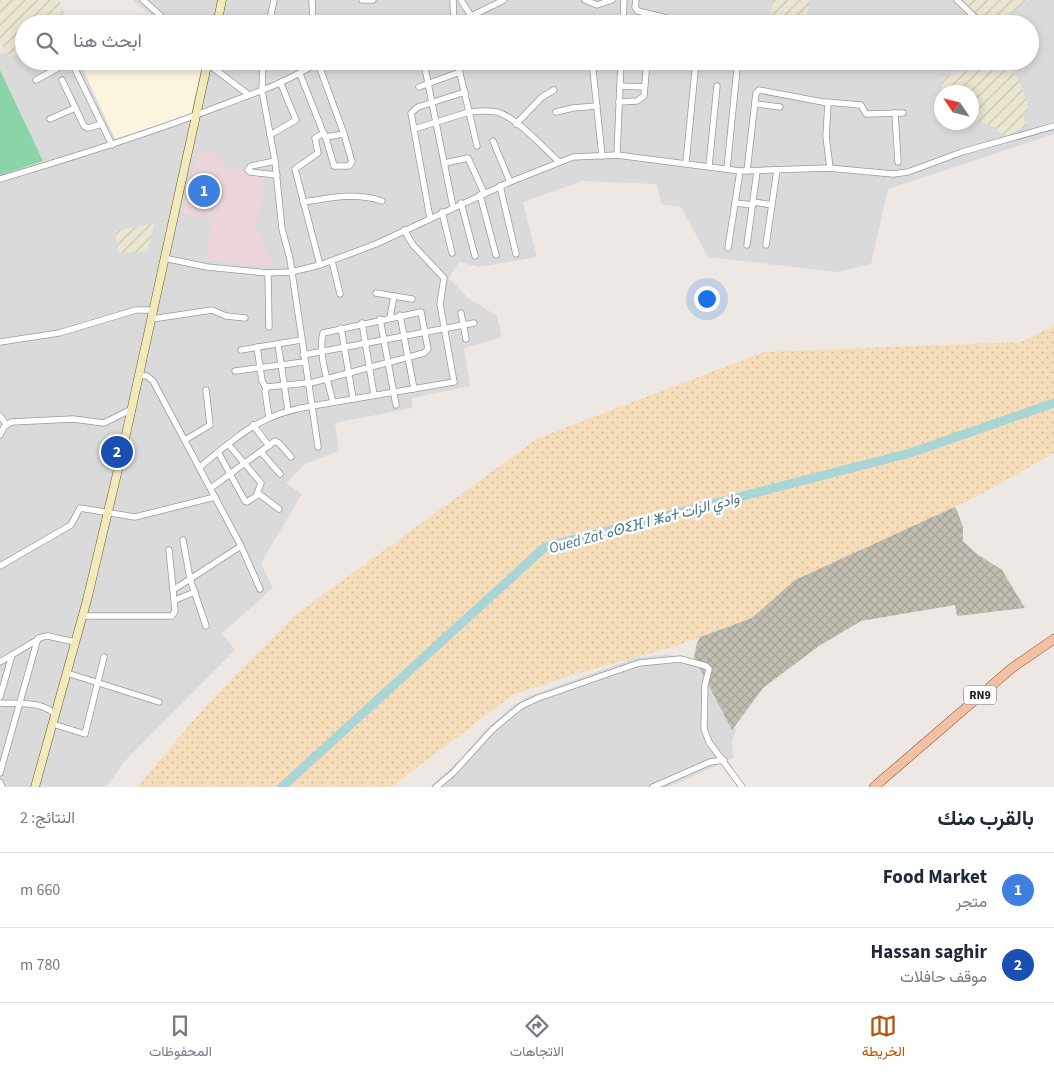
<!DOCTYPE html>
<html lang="ar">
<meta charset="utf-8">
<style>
body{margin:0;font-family:"Source Sans 3",Vazirmatn,"Noto Sans Tifinagh",sans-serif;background:#f6f6f7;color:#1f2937;direction:rtl}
.compass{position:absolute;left:934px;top:85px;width:45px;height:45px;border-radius:50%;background:#fff;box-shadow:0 2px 8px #0003;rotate:305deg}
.you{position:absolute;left:706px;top:298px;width:18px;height:18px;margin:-12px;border:4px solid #fff;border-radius:50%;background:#1a73e8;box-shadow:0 0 0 8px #1a73e833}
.badge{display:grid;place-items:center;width:32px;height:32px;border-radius:50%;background:#b45309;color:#fff;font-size:16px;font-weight:700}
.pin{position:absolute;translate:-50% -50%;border:2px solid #fff;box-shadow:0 1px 5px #0006}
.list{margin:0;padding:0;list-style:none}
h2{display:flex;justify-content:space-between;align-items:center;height:65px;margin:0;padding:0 20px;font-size:21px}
h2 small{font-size:16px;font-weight:400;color:#747a83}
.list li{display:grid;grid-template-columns:32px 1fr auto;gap:15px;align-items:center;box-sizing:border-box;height:75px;padding:0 20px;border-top:1px solid #e0e1e3}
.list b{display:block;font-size:19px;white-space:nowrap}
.list p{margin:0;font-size:16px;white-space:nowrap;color:#747a83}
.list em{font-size:16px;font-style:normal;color:#747a83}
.icon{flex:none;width:28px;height:28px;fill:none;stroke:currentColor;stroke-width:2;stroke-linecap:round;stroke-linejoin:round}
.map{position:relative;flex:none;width:1054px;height:787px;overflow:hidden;direction:ltr}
.search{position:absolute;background:#fff;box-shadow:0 2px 8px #0003;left:15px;right:15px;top:15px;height:55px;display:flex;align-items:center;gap:12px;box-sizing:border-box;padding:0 18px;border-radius:28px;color:#747a83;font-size:19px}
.sheet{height:215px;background:#fff}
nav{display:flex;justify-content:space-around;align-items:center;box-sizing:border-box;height:70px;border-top:1px solid #e0e1e3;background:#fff;font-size:14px;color:#747a83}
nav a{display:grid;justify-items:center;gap:2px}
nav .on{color:#b45309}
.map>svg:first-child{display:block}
.residential{fill:#dbdada;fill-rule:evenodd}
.commercial{fill:#ecd5d9}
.education{fill:#fbf5df}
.construction{fill:url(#construction-cross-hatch)}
.farmland{fill:url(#farmland-furrows)}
.sand{fill:url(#sand-dots)}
.pitch{fill:#8ad4a8}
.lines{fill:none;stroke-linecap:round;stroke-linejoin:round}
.river{stroke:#a9d5d6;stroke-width:9}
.street-casing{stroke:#9a9a9a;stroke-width:7}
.secondary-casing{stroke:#675e11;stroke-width:9}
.primary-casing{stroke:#864611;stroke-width:10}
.street{stroke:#fff;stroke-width:5.5}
.secondary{stroke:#f2e9bd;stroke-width:8}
.primary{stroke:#f1c0a5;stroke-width:9}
.labels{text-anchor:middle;stroke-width:5;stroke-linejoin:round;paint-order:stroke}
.shield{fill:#fff;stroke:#616161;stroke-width:1}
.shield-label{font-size:12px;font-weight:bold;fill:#1d1d1d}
.water-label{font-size:15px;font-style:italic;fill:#4b798c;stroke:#fff}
</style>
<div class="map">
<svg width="1054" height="787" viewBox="0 0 1054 787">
<defs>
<pattern id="construction-cross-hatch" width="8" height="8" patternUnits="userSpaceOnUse" patternTransform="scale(1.25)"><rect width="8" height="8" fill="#c1bdb1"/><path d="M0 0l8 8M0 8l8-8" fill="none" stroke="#a5a298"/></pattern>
<pattern id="farmland-furrows" width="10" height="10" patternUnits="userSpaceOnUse" patternTransform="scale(1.25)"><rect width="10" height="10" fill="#eae6d1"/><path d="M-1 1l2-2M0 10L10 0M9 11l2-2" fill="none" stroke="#c8c5b3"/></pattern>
<pattern id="sand-dots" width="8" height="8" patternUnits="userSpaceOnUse" patternTransform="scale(1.25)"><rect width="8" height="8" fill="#f6ddb9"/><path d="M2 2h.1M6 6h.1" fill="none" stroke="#d2bd9f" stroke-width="1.8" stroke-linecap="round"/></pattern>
</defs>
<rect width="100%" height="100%" fill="#ede8e4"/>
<!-- residential -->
<g class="residential">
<path d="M132,0H1054V134L888,189L871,264L837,272L708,257L681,207L661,204L657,184L582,181L523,202L537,257L479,267L459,262L449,278L468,298L497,316L502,337L464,348L470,386L412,398V408L335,423L339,451L305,464L286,483L302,494L261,563L273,588L222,633L235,650L124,762L106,787H0V53L24,49V61H1030V24H163ZM942,92H972V122H942Z"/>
<polygon points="668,654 693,660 705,668 736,731 732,740 733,758 668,787 430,787 463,756 485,730 514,705 529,696 635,658"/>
</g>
<!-- commercial -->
<polygon class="commercial" points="198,152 216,152 226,168 265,177 256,228 274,266 250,266 205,258 214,219 183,214"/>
<!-- education -->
<polygon class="education" points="79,61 197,61 202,65 191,114 115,139"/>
<!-- construction -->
<polygon class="construction" points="945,503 956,508 963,527 963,541 977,554 1002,570 1025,608 957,616 955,605 861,621 819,646 763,688 732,730 694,657 697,643 717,602"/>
<!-- farmland -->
<g class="farmland">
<polygon points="0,0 59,0 69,24 24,24 24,54 8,56 0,41"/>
<polygon points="773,0 810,0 805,24 769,24"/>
<polygon points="962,0 1028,0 998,24 988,24"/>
<polygon points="976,61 1006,61 1019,80 1030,111 1023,113 1026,126 1004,136 994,127 974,120 972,92 941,91 942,79 969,69"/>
<polygon points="155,223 147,251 119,253 115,231"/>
</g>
<!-- sand -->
<polygon class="sand" points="1054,326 1054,453 970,500 795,580 752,618 676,646 572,675 513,695 391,787 137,787 203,709 294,616 538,438 764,352 1020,342"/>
<!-- pitch -->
<polygon class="pitch" points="0,70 43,161 0,175"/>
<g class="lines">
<!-- river -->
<polyline class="river" points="282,787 545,547 910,453 1054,403"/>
<defs>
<g id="street">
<polyline points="143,0 170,24"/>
<polyline points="312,0 313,24"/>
<polyline points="362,0 373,0"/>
<polyline points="453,0 454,24"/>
<polyline points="461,0 471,16"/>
<polyline points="585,0 597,5 612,0"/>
<polyline points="636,0 635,7 638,11 691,24"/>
<polyline points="957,0 982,24"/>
<polyline points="269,24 274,0"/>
<polyline points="455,24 504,0"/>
<polyline points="623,24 624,0"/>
<polyline points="651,24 652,15"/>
<polyline points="1004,24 1009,19"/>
<polyline points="71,61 112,145"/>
<polyline points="426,61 424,63 453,207"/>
<path d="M457,61L469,112C478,111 488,110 497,112C516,117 544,148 559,162"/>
<polyline points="592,61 602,156"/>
<polyline points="844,61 859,65"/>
<polyline points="696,62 719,61"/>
<polyline points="208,64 249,95"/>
<polyline points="300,74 325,137 344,134 318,63"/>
<polyline points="36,80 71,61"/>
<polyline points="62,80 84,126 88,128 102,124"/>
<polyline points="620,86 644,87"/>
<polyline points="419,87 460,72"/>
<polyline points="619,102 637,101 644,96 647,61"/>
<polyline points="826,102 861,105 866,114 903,113"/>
<polyline points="755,104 780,107"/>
<polyline points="556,112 573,108 597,106"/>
<polyline points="895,113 898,162"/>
<polyline points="50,119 75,108"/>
<polyline points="516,124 542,97 554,90"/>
<polyline points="414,129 469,112 477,146"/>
<polyline points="270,135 296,120 281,84"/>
<polyline points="326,138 334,166 349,166 352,162 344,134"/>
<polyline points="493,141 510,182"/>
<polyline points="617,155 621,61"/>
<polyline points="275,161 251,166 248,170 250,172 277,175"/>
<polyline points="445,163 468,158 484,193"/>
<polyline points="686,163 696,61"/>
<polyline points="709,166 717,86"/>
<polyline points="727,169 737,69"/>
<polyline points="747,171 756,93 759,90 828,103 826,136 830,168"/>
<path d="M0,179C74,157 148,134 220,106C255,93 288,82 320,61"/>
<polyline points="500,186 516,254"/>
<polyline points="480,195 496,255"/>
<path d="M303,202C331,198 355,192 382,201"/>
<polyline points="754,202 772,205"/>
<polyline points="461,203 475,256"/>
<polyline points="735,203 753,205"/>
<polyline points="442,212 452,253"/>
<polyline points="430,218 411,113 418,107 465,92"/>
<polyline points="747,245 757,171"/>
<polyline points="766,245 777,170"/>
<polyline points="728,248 740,171"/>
<polyline points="164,258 207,267 268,273 291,272 320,265 376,244 510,182 573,157 617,155 740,171 828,168 893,174 908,172 962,152 1054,126"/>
<polyline points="332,261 340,294"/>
<polyline points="320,265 295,169 318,153 315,138 324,133"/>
<polyline points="268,273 269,327"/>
<polyline points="376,293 412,299"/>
<polyline points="461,313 466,339"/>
<polyline points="400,315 414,389"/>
<polyline points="390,317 394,296"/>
<polyline points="152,319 212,310 226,316 245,318"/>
<polyline points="380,319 396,405"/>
<polyline points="362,323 374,395"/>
<polyline points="341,328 353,398"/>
<polyline points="0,342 59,333 136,310 154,310"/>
<polyline points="278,344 288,410"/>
<polyline points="257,347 262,381 266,388"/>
<polyline points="241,350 301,340"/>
<polyline points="303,355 474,323"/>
<polyline points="235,371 304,362"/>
<path d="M307,384L424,353L428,349L421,312L323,333C318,354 328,382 333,402"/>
<polyline points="0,416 6,424"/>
<polyline points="269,417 265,391 267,387 307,383"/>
<polyline points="253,425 269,446"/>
<polyline points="0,435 4,427 11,422 73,419 104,423 132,409"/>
<polyline points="185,440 210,425 206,390"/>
<polyline points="228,444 261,483 257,494"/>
<polyline points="318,447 312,406 454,382 440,304 444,278 413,245 404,230"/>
<polyline points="218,452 245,501 247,502 259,494 279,509"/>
<polyline points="261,452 280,474"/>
<path d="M200,467C239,435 260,414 312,406L290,259L282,229L275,161L262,91L263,61"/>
<polyline points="211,488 275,441 279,443 291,457"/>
<polyline points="183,540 190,579 206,626"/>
<polyline points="241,546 260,589"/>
<polyline points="169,550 173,590"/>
<polyline points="0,566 71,525 80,508 135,517 215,497"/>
<polyline points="175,600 195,592"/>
<polyline points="82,616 172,616 175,611 173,590 241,546 153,381 147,376 139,375"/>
<polyline points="0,662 42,637 48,636 75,642"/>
<polyline points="67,673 159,702"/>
<polyline points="0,697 12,655"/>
<path d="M0,703C19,704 41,701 55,714"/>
<polyline points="53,724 85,734 104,657"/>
<polyline points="0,773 38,638"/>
<polyline points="0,782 2,787"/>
<polyline points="436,787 453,773 493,729 521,706 538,698 639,663 680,659 706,666 709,669 705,685 704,729 709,742 742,787"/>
<polyline points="653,787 710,762 724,760"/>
</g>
<g id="secondary">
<polyline points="217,24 222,0"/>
<polyline points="35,787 87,600 121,457 208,61"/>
</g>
<polyline id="primary" points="874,787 1012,668 1054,639"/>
</defs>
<!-- street casing -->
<use href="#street" class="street-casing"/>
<!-- secondary casing -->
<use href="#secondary" class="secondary-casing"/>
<!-- primary casing -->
<use href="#primary" class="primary-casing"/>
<!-- street -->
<use href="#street" class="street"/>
<!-- secondary -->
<use href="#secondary" class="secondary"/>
<!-- primary -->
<use href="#primary" class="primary"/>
</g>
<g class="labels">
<!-- shield labels -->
<rect class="shield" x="964" y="685.5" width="32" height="19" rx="4"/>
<g class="shield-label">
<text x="980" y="699">RN9</text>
</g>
<!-- water labels -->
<g class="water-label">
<text transform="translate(644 523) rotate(-15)" y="5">Oued Zat ⴰⵙⵉⴼ ⵏ ⵥⴰⵜ وادي الزات</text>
</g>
</g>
</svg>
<svg class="compass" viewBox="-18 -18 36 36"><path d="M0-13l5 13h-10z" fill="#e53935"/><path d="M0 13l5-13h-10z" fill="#747a83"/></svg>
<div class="you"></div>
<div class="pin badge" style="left:204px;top:191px;background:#3f7fe0">1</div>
<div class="pin badge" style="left:117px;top:452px;background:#1a4fb4">2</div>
<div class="search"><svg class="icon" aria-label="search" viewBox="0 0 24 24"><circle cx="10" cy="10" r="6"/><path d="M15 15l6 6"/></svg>ابحث هنا</div>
</div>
<section class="sheet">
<h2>بالقرب منك<small>النتائج: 2</small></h2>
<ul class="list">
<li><span class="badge" style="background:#3f7fe0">1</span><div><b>Food Market</b><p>متجر</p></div><em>660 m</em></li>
<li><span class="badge" style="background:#1a4fb4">2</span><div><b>Hassan saghir</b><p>موقف حافلات</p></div><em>780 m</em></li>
</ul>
</section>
<nav>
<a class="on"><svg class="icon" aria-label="map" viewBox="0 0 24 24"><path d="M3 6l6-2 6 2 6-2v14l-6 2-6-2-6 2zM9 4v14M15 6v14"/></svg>الخريطة</a>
<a><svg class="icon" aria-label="directions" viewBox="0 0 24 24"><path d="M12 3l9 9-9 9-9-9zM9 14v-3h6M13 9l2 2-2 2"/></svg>الاتجاهات</a>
<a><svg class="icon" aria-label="saved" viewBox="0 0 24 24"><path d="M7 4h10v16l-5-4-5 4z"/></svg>المحفوظات</a>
</nav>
